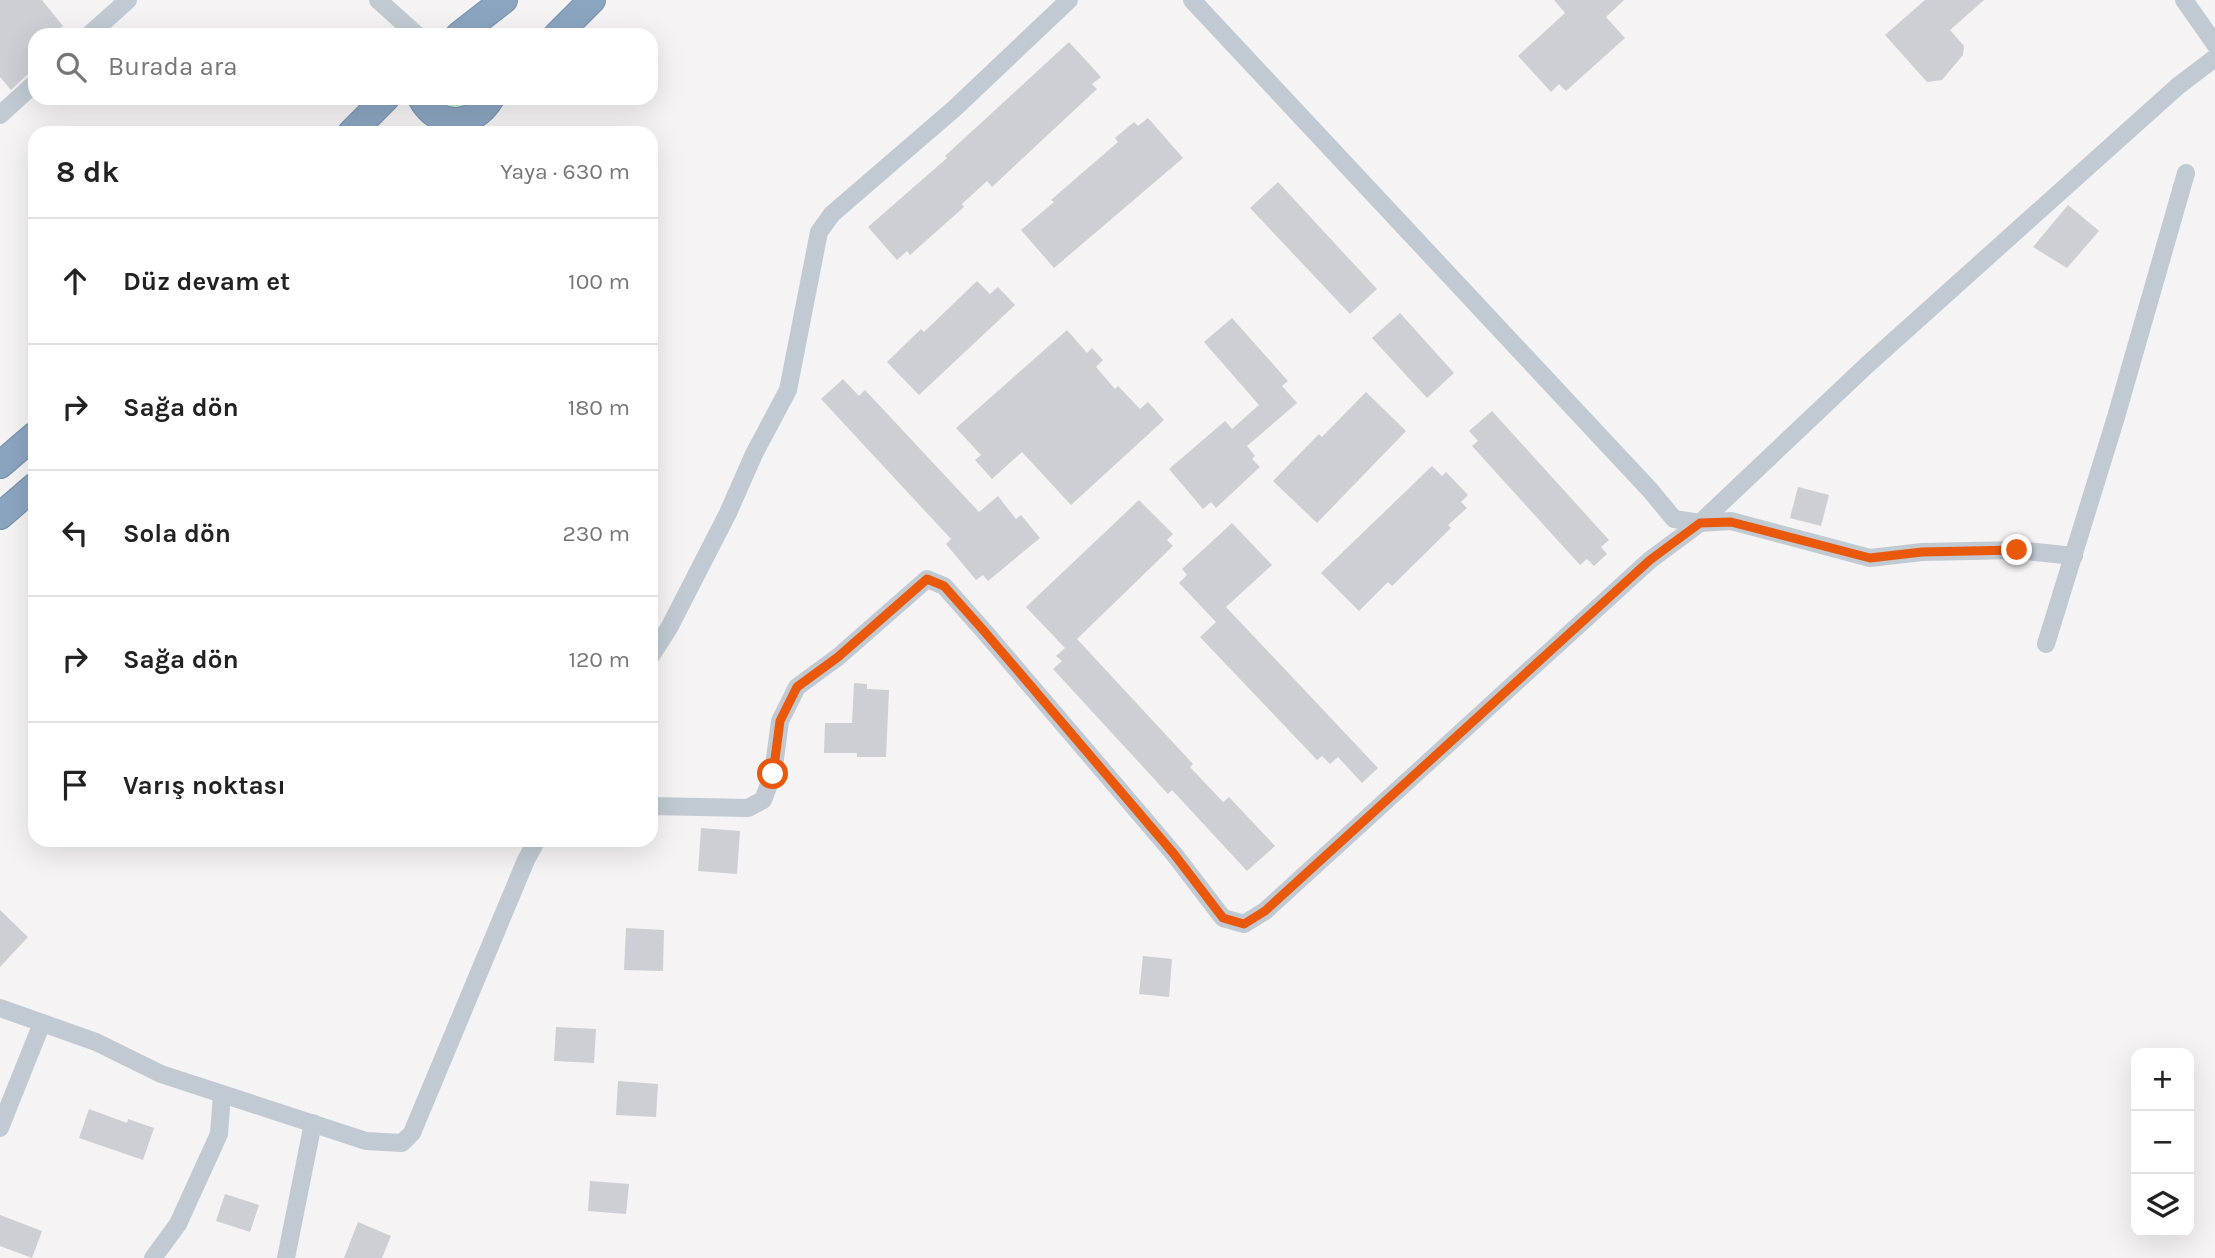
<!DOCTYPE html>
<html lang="tr">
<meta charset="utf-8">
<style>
body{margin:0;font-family:Karla,sans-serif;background:#f2f2f2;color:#222}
.controls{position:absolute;right:21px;bottom:21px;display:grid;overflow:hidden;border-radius:14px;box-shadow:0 7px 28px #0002}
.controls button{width:63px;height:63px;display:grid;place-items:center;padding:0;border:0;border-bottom:2px solid #e0e0e0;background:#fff;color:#222;font:35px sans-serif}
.stop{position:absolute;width:21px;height:21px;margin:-16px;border:5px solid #ea580c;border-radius:50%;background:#fff}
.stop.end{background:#ea580c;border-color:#fff;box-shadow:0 2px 7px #0008}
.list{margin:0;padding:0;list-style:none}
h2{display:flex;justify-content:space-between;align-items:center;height:91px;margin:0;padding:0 28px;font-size:30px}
h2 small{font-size:23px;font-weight:400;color:#767676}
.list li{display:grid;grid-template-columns:46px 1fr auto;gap:21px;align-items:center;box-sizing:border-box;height:126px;padding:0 28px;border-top:2px solid #e0e0e0}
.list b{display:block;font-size:26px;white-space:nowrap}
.list em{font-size:23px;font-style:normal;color:#767676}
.icon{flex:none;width:38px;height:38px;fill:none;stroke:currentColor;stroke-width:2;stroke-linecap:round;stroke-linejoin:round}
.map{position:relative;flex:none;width:2215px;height:1258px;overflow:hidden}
.search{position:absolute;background:#fff;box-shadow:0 7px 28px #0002;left:28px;top:28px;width:630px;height:77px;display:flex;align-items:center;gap:18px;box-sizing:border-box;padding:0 24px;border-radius:21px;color:#767676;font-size:26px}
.panel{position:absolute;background:#fff;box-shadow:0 7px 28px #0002;left:28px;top:126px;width:630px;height:721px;border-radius:21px}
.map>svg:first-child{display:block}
.green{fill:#c3f1d5}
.building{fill:#cdcfd5}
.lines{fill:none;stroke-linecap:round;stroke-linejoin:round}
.highway-casing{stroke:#7690ad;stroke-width:28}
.minor{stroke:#c1cad2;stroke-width:18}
.highway{stroke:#8ba5c1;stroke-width:26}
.route{stroke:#ea580c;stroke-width:9}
</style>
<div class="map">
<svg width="2215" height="1258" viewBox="0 0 2215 1258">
<rect width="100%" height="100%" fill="#f5f3f3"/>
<!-- green -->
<path class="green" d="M437,98H477C465,111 449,110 437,98Z"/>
<!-- building -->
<g class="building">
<polygon points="0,0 42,0 63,26 51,35 35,35 35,72 27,75 11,90 0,77"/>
<polygon points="1554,0 1624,0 1606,17 1625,38 1566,91 1559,84 1551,92 1518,56 1565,13"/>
<polygon points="1925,0 1984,0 1950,30 1964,46 1963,55 1942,80 1927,82 1885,35"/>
<polygon points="1069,42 1101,77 1092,84 1097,89 992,187 987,181 962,204 964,207 910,255 907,251 897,260 868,227 947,158 945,156"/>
<polygon points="1148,118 1183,158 1054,268 1021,230 1054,202 1051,200 1118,142 1115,138 1134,122 1138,126"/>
<polygon points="1278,182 1377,289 1350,314 1250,208"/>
<polygon points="2068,205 2099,231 2067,268 2033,247"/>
<polygon points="977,281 990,294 998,287 1015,305 919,395 887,362 921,329 924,332"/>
<polygon points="1400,313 1454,373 1427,398 1372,338"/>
<polygon points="1232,318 1288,381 1282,386 1297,403 1247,446 1255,456 1252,459 1260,467 1216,508 1211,502 1203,509 1169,469 1225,421 1232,429 1259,405 1204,342"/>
<polygon points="1067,330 1087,353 1092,348 1103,360 1096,367 1115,389 1118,386 1140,409 1148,402 1164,420 1071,505 1022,452 992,479 975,460 981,455 956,428"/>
<polygon points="843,379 859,396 865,390 979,512 998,496 1016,519 1021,515 1040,538 988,581 983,575 976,580 946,544 951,539 821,399"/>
<polygon points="1366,392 1406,431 1317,523 1273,481 1319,434 1322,437"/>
<polygon points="1492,411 1609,540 1601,547 1607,554 1594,566 1587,559 1580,565 1472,446 1478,441 1469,431"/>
<polygon points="1432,466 1442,476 1446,472 1468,495 1461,502 1467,508 1448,525 1451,528 1392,586 1388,582 1359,611 1321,573"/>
<polygon points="1798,487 1829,495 1821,526 1790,518"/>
<polygon points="1139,500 1173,534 1167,540 1173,546 1077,639 1193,764 1190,767 1223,802 1229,797 1275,846 1247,871 1172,790 1168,794 1053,669 1062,661 1056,656 1065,648 1026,607"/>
<polygon points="1232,523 1272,565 1226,607 1378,768 1362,783 1338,757 1330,764 1322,756 1317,760 1200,637 1216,622 1179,583 1187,575 1182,569"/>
<polygon points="854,683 867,684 867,689 889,690 886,757 857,757 857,753 824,753 825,723 852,723"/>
<polygon points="701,828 740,831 737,874 698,871"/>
<polygon points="0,910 28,937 0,967"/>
<polygon points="626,928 664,930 663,971 624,970"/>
<polygon points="1143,956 1172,959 1169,997 1139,994"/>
<polygon points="556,1027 596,1029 594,1063 554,1061"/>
<polygon points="618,1081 658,1084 656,1117 616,1115"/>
<polygon points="89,1109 127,1123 128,1119 154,1128 143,1160 79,1138"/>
<polygon points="590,1181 629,1184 626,1214 588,1211"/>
<polygon points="225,1194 259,1205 250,1232 216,1221"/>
<polygon points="0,1215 42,1231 32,1258 0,1246"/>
<polygon points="358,1222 391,1236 382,1258 344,1258"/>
</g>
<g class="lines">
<defs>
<g id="highway">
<polyline points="459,35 504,0"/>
<polyline points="557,35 592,0"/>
<path d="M421,98C438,129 473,128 491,98"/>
<polyline points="351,133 386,98"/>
<polyline points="0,465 35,435"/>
<polyline points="0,516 35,486"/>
</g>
</defs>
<!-- highway casing -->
<use href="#highway" class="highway-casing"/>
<!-- minor -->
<g class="minor">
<polyline points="378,0 417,35"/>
<polyline points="1192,0 1650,490 1674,519 1700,523 1731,521 1870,558 1922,552 2017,550 2074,556"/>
<polyline points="2184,0 2215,44"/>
<polyline points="89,35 128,0"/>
<polyline points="0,115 35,83"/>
<polyline points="2046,644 2116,417 2186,173"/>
<polyline points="651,656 669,628 728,513 754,454 788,390 819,232 832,214 955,108 1069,0"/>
<polyline points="651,806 748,808 763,800 773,774 780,721 797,687 838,657 927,579 944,586 984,631 1174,854 1223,918 1244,924 1265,911 1650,560 1700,523 1867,365 2178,86 2215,58"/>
<polyline points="0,1008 96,1042 161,1074 366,1141 402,1143 412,1133 526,860 537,840"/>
<polyline points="0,1128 42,1023"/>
<polyline points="153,1258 178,1224 219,1134 222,1094"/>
<polyline points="286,1258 313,1123"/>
</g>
<!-- highway -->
<use href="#highway" class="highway"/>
</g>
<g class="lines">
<!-- route -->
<polyline class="route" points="773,774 780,721 797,687 838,657 927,579 944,586 984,631 1174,854 1223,918 1244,924 1265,911 1650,560 1700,523 1731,522 1870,558 1922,552 2017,550"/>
</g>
</svg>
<div class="controls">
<button>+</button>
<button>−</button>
<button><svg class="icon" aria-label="layers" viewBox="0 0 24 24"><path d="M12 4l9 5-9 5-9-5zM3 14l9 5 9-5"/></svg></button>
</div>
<div class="stop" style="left:773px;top:774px"></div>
<div class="stop end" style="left:2017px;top:550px"></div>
<div class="search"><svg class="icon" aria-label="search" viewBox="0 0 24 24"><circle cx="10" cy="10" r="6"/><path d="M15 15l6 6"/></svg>Burada ara</div>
<section class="panel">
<h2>8 dk<small>Yaya · 630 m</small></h2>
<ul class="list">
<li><svg class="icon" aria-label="ahead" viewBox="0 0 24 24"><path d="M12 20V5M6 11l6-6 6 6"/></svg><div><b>Düz devam et</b></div><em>100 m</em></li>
<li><svg class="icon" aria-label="right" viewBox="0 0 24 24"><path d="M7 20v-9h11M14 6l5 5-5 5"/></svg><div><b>Sağa dön</b></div><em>180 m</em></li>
<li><svg class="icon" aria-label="left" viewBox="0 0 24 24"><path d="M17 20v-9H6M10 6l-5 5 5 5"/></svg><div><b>Sola dön</b></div><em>230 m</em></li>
<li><svg class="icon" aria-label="right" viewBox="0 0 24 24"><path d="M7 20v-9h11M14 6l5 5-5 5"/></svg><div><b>Sağa dön</b></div><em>120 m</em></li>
<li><svg class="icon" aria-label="arrive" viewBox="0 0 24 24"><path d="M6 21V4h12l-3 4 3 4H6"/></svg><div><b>Varış noktası</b></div></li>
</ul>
</section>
</div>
